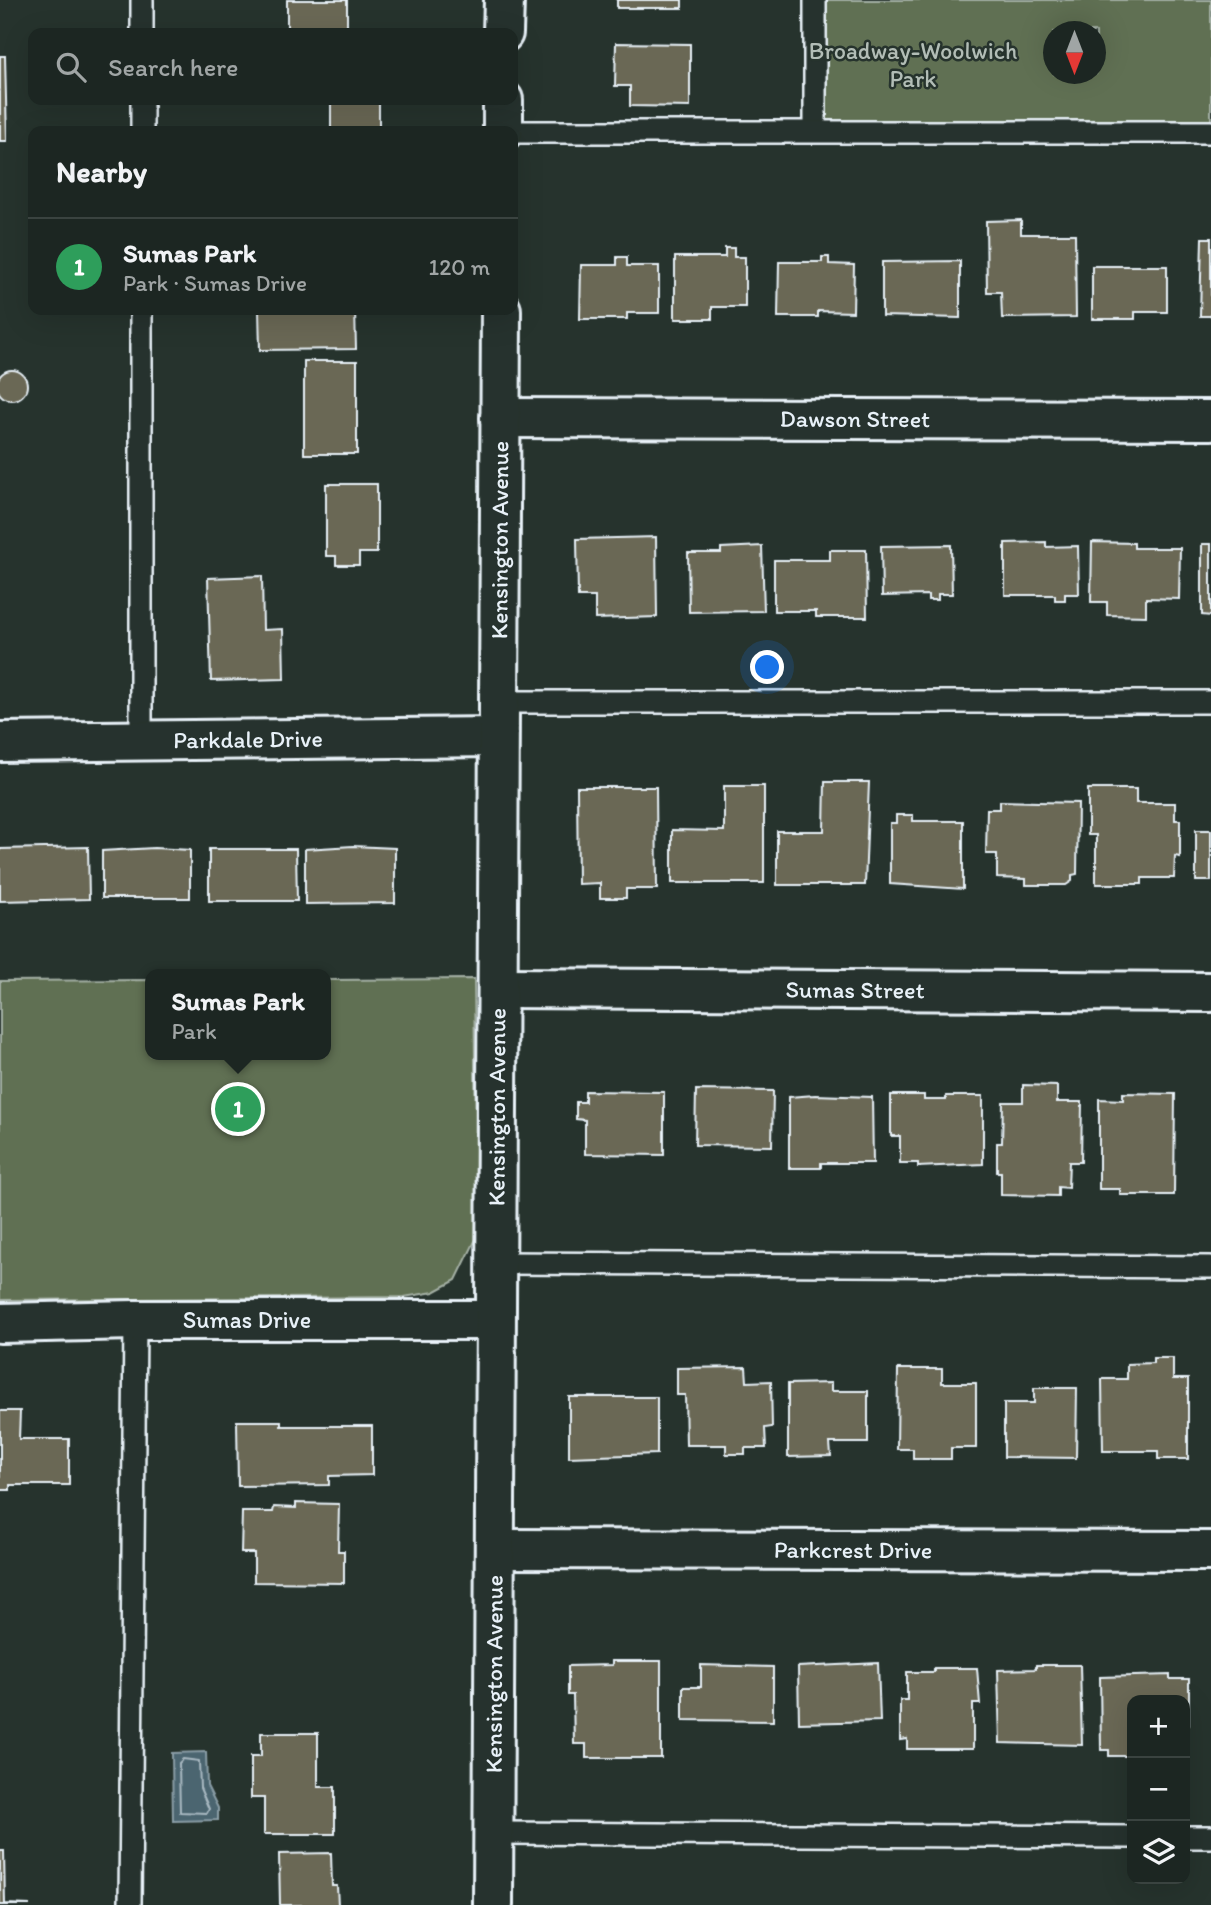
<!DOCTYPE html>
<meta charset="utf-8">
<style>
body{margin:0;font-family:Itim,sans-serif;background:#29322f;color:#f1f3f6}
.controls{position:absolute;right:21px;bottom:21px;display:grid;overflow:hidden;border-radius:14px;box-shadow:0 7px 28px #0002}
.controls button{width:63px;height:63px;display:grid;place-items:center;padding:0;border:0;border-bottom:2px solid #3a4340;background:#1c2622;color:#f1f3f6;font:35px sans-serif}
.compass{position:absolute;left:1043px;top:21px;width:63px;height:63px;border-radius:50%;background:#1c2622;box-shadow:0 7px 28px #0002;rotate:180deg}
.you{position:absolute;left:768px;top:668px;width:24px;height:24px;margin:-18px;border:5px solid #fff;border-radius:50%;background:#1a73e8;box-shadow:0 0 0 10px #1a73e833}
.badge{display:grid;place-items:center;width:46px;height:46px;border-radius:50%;background:#ffd166;color:#fff;font-size:23px;font-weight:700}
.pin{position:absolute;translate:-50% -50%;border:4px solid #fff;box-shadow:0 2px 7px #0006}
.popup{position:absolute;left:145px;top:969px;width:186px;height:91px;box-sizing:border-box;display:grid;place-content:center;border-radius:14px;background:#1c2622;filter:drop-shadow(0 2px 5px #0005);font-size:23px;white-space:nowrap;color:#a0a5a5}
.popup b{font-size:26px;color:#f1f3f6}
.popup::after{content:'';position:absolute;left:50%;top:100%;margin-left:-14px;border:14px solid transparent;border-top-color:#1c2622}
.list{margin:0;padding:0;list-style:none}
h2{display:flex;justify-content:space-between;align-items:center;height:91px;margin:0;padding:0 28px;font-size:30px}
h2 small{font-size:23px;font-weight:400;color:#a0a5a5}
.list li{display:grid;grid-template-columns:46px 1fr auto;gap:21px;align-items:center;box-sizing:border-box;height:98px;padding:0 28px;border-top:2px solid #3a4340}
.list b{display:block;font-size:26px;white-space:nowrap}
.list p{margin:0;font-size:23px;white-space:nowrap;color:#a0a5a5}
.list em{font-size:23px;font-style:normal;color:#a0a5a5}
.icon{flex:none;width:38px;height:38px;fill:none;stroke:currentColor;stroke-width:2;stroke-linecap:round;stroke-linejoin:round}
.map{position:relative;flex:none;width:1211px;height:1905px;overflow:hidden}
.search{position:absolute;background:#1c2622;box-shadow:0 7px 28px #0002;left:28px;top:28px;width:490px;height:77px;display:flex;align-items:center;gap:18px;box-sizing:border-box;padding:0 24px;border-radius:14px;color:#a0a5a5;font-size:26px}
.panel{position:absolute;background:#1c2622;box-shadow:0 7px 28px #0002;left:28px;top:126px;width:490px;height:189px;border-radius:14px}
.map>svg:first-child{display:block}
.green{fill:#617052;stroke:#a4b0a5;stroke-width:2;fill-rule:evenodd}
.water{fill:#4b6570;stroke:#8a9da6;stroke-width:2}
.lines{fill:none;stroke-linecap:round;stroke-linejoin:round}
.shore{stroke:#a9b9c2;stroke-width:2}
.building{fill:#6a6854;stroke:#e8f1f8;stroke-width:2}
.service-casing{stroke:#e8f1f8;stroke-width:26}
.minor-casing{stroke:#e8f1f8;stroke-width:44}
.tertiary-casing{stroke:#e8f1f8;stroke-width:44}
.service{stroke:#26332d;stroke-width:21}
.minor{stroke:#26332d;stroke-width:38}
.tertiary{stroke:#26332d;stroke-width:38}
.labels{text-anchor:middle;stroke-width:5;stroke-linejoin:round;paint-order:stroke}
.park-label{font-size:24px;fill:#b2bdb6;stroke:#26332d}
.street-label{font-size:24px;fill:#e8f1f8;stroke:#26332d}
</style>
<div class="map">
<svg width="1211" height="1905" viewBox="0 0 1211 1905">
<rect width="100%" height="100%" fill="#26332d"/>
<filter id="ink" filterUnits="userSpaceOnUse"><feTurbulence type="fractalNoise" baseFrequency=".0143" numOctaves="2"/><feDisplacementMap in="SourceGraphic" scale="14" xChannelSelector="R" yChannelSelector="G"/><feConvolveMatrix kernelMatrix="1 2 1 2 8 2 1 2 1" color-interpolation-filters="sRGB"/></filter>
<g filter="url(#ink)">
<!-- green -->
<g class="green">
<path d="M815,0H1211V132L815,131ZM1054,32H1096V74H1054Z"/>
<polygon points="474,979 477,1237 456,1280 434,1292 404,1297 0,1300 0,981 150,980 150,1055 326,1055 326,980"/>
</g>
<!-- water -->
<polygon class="water" points="206,1752 207,1786 218,1808 218,1820 173,1821 172,1753"/>
<g class="lines">
<!-- shore -->
<polygon class="shore" points="183,1759 199,1761 200,1788 209,1809 207,1813 180,1812 179,1763"/>
</g>
<!-- building -->
<g class="building">
<rect x="287" y="0" width="60" height="33"/>
<rect x="617" y="0" width="65" height="8"/>
<polygon points="616,43 690,44 690,107 630,106 630,86 615,86"/>
<polygon points="0,56 5,56 7,141 0,141"/>
<rect x="331" y="100" width="48" height="31"/>
<polygon points="1021,220 1021,234 1075,234 1076,317 1002,318 1001,292 987,292 986,221"/>
<polygon points="1202,238 1211,238 1211,316 1200,316"/>
<polygon points="725,248 734,248 734,257 745,257 745,307 712,307 712,319 675,319 675,257 725,257"/>
<polygon points="617,257 627,257 627,266 659,266 659,313 627,313 627,319 580,319 581,265 617,265"/>
<polygon points="822,257 829,257 829,264 854,265 853,312 818,311 818,317 778,317 779,262 822,262"/>
<polygon points="960,261 960,318 882,316 882,262"/>
<polygon points="1092,266 1167,266 1167,312 1135,312 1135,319 1092,319"/>
<polygon points="259,310 355,310 356,349 260,350"/>
<rect x="304" y="361" width="53" height="93"/>
<circle cx="12" cy="385" r="15"/>
<polygon points="326,484 377,484 377,553 359,553 359,565 336,565 336,556 326,556"/>
<polygon points="656,537 657,617 595,619 595,597 578,597 577,539"/>
<polygon points="1046,542 1046,547 1078,546 1079,594 1065,594 1065,600 1055,600 1055,595 1005,595 1005,543"/>
<polygon points="1092,542 1134,543 1134,548 1180,548 1179,599 1146,598 1146,616 1107,615 1107,602 1091,602"/>
<polygon points="1202,544 1211,544 1211,616 1202,615"/>
<polygon points="951,545 952,594 938,594 938,600 928,600 928,595 882,596 881,546"/>
<polygon points="762,546 764,611 689,612 688,553 721,553 721,548"/>
<polygon points="830,550 866,550 867,617 816,617 816,611 774,611 774,560 830,560"/>
<polygon points="262,576 263,630 283,629 284,679 211,681 208,578"/>
<polygon points="825,782 869,782 865,885 777,885 777,831 824,831"/>
<polygon points="724,786 764,786 764,883 672,883 672,830 724,831"/>
<polygon points="577,787 656,787 657,889 626,889 626,898 600,898 600,883 578,884"/>
<polygon points="1088,789 1136,789 1136,803 1175,803 1175,820 1180,820 1180,857 1175,856 1174,878 1142,878 1142,884 1096,884 1096,835 1088,835"/>
<polygon points="1000,801 1078,803 1077,874 1072,875 1072,881 1066,885 1026,885 1026,879 997,878 997,854 986,854 987,809 1000,809"/>
<polygon points="896,815 913,815 913,821 963,821 963,889 890,884 890,823 896,823"/>
<rect x="1196" y="830" width="15" height="51"/>
<polygon points="353,846 395,848 395,903 305,904 305,849"/>
<polygon points="88,847 89,899 0,901 0,849"/>
<polygon points="154,848 190,850 190,898 102,898 102,851"/>
<polygon points="209,849 296,849 297,901 209,901"/>
<polygon points="1023,1085 1057,1086 1057,1102 1082,1102 1081,1162 1069,1162 1068,1188 1058,1187 1058,1196 1001,1195 1001,1172 997,1172 997,1143 1002,1143 1003,1102 1023,1102"/>
<polygon points="696,1090 773,1091 772,1146 695,1145"/>
<polygon points="585,1091 664,1092 664,1155 585,1154 585,1120 576,1119 576,1102 585,1102"/>
<polygon points="1123,1093 1175,1094 1174,1195 1120,1195 1120,1189 1099,1189 1099,1099 1123,1100"/>
<polygon points="815,1095 872,1097 873,1163 821,1163 821,1168 789,1168 789,1097"/>
<polygon points="891,1095 924,1095 924,1100 946,1100 946,1096 983,1096 983,1164 918,1167 918,1163 900,1163 900,1136 891,1136"/>
<polygon points="1153,1358 1173,1358 1173,1379 1188,1379 1188,1459 1158,1459 1158,1451 1103,1451 1102,1379 1127,1379 1127,1364 1153,1363"/>
<polygon points="746,1367 747,1382 771,1381 772,1427 765,1428 766,1448 745,1448 745,1454 726,1454 726,1445 686,1445 685,1395 677,1395 677,1368"/>
<polygon points="898,1369 942,1369 942,1383 976,1383 976,1448 951,1448 951,1459 913,1459 913,1449 897,1449"/>
<polygon points="831,1383 831,1391 868,1391 868,1443 830,1443 831,1456 788,1457 788,1384"/>
<polygon points="1034,1388 1077,1388 1076,1458 1004,1457 1004,1403 1034,1403"/>
<polygon points="569,1397 657,1397 657,1454 569,1457"/>
<polygon points="0,1411 20,1411 19,1439 69,1439 69,1485 10,1485 10,1490 0,1490"/>
<polygon points="237,1421 281,1421 281,1426 372,1426 372,1475 329,1476 329,1485 238,1486"/>
<polygon points="296,1503 339,1504 338,1551 344,1551 344,1583 254,1582 254,1553 241,1553 242,1512 273,1512 274,1507 296,1508"/>
<polygon points="612,1661 661,1661 661,1758 586,1758 586,1744 574,1744 573,1695 568,1695 568,1666 612,1665"/>
<polygon points="878,1663 880,1721 799,1723 798,1667"/>
<polygon points="701,1665 773,1667 773,1721 683,1720 683,1687 701,1687"/>
<polygon points="1036,1665 1080,1665 1082,1745 1000,1743 998,1670 1036,1669"/>
<polygon points="934,1668 977,1668 980,1704 973,1704 973,1749 907,1749 907,1739 900,1740 900,1700 907,1700 907,1672 934,1672"/>
<polygon points="1170,1675 1170,1679 1189,1679 1189,1725 1185,1725 1185,1700 1132,1700 1132,1756 1109,1756 1109,1750 1101,1750 1100,1677"/>
<polygon points="261,1733 318,1733 318,1787 335,1787 335,1834 264,1834 264,1798 251,1798 251,1756 261,1756"/>
<polygon points="0,1851 4,1851 5,1904 30,1905 0,1905"/>
<polygon points="331,1853 332,1886 337,1886 338,1905 280,1905 279,1854"/>
</g>
<g class="lines">
<defs>
<g id="service">
<polyline points="815,0 815,131"/>
<polyline points="142,33 142,0"/>
<polyline points="142,131 142,100"/>
<polyline points="513,132 1211,132"/>
<polyline points="498,702 1211,702"/>
<polyline points="141,740 141,310"/>
<polyline points="496,1263 1211,1267"/>
<polyline points="493,1833 1132,1837"/>
<polyline points="1185,1837 1211,1837"/>
<polyline points="130,1905 135,1320"/>
</g>
<g id="minor">
<path id="s1" d="M500,418L1211,420"/>
<path id="s2" d="M0,742L498,737"/>
<path id="s3" d="M498,988L1211,992"/>
<path id="s4" d="M0,1323L135,1320H494"/>
<path id="s5" d="M496,1549L1211,1551"/>
</g>
<g id="tertiary">
<polyline points="503,33 504,0"/>
<polyline points="503,131 503,100"/>
<path id="s6" d="M493,1905L501,310"/>
</g>
</defs>
<!-- service casing -->
<use href="#service" class="service-casing"/>
<!-- minor casing -->
<use href="#minor" class="minor-casing"/>
<!-- tertiary casing -->
<use href="#tertiary" class="tertiary-casing"/>
<!-- service -->
<use href="#service" class="service"/>
<!-- minor -->
<use href="#minor" class="minor"/>
<!-- tertiary -->
<use href="#tertiary" class="tertiary"/>
</g>
</g>
<g class="labels">
<!-- park labels -->
<g class="park-label">
<text x="913" y="59">Broadway-Woolwich<tspan x="913" dy="28">Park</tspan></text>
</g>
<!-- street labels -->
<g class="street-label">
<text dy="8" stroke="none"><textPath href="#s1" startOffset="355">Dawson Street</textPath></text>
<text dy="8" stroke="none"><textPath href="#s6" startOffset="1365">Kensington Avenue</textPath></text>
<text dy="8" stroke="none"><textPath href="#s2" startOffset="248">Parkdale Drive</textPath></text>
<text dy="8" stroke="none"><textPath href="#s3" startOffset="357">Sumas Street</textPath></text>
<text dy="8" stroke="none"><textPath href="#s6" startOffset="798">Kensington Avenue</textPath></text>
<text dy="8" stroke="none"><textPath href="#s4" startOffset="247">Sumas Drive</textPath></text>
<text dy="8" stroke="none"><textPath href="#s5" startOffset="357">Parkcrest Drive</textPath></text>
<text dy="8" stroke="none"><textPath href="#s6" startOffset="231">Kensington Avenue</textPath></text>
</g>
</g>
</svg>
<div class="controls">
<button>+</button>
<button>−</button>
<button><svg class="icon" aria-label="layers" viewBox="0 0 24 24"><path d="M12 4l9 5-9 5-9-5zM3 14l9 5 9-5"/></svg></button>
</div>
<svg class="compass" viewBox="-18 -18 36 36"><path d="M0-13l5 13h-10z" fill="#e53935"/><path d="M0 13l5-13h-10z" fill="#a0a5a5"/></svg>
<div class="you"></div>
<div class="pin badge" style="left:238px;top:1109px;background:#2e9e5b">1</div>
<div class="popup"><b>Sumas Park</b>Park</div>
<div class="search"><svg class="icon" aria-label="search" viewBox="0 0 24 24"><circle cx="10" cy="10" r="6"/><path d="M15 15l6 6"/></svg>Search here</div>
<section class="panel">
<h2>Nearby<small></small></h2>
<ul class="list">
<li><span class="badge" style="background:#2e9e5b">1</span><div><b>Sumas Park</b><p>Park · Sumas Drive</p></div><em>120 m</em></li>
</ul>
</section>
</div>
